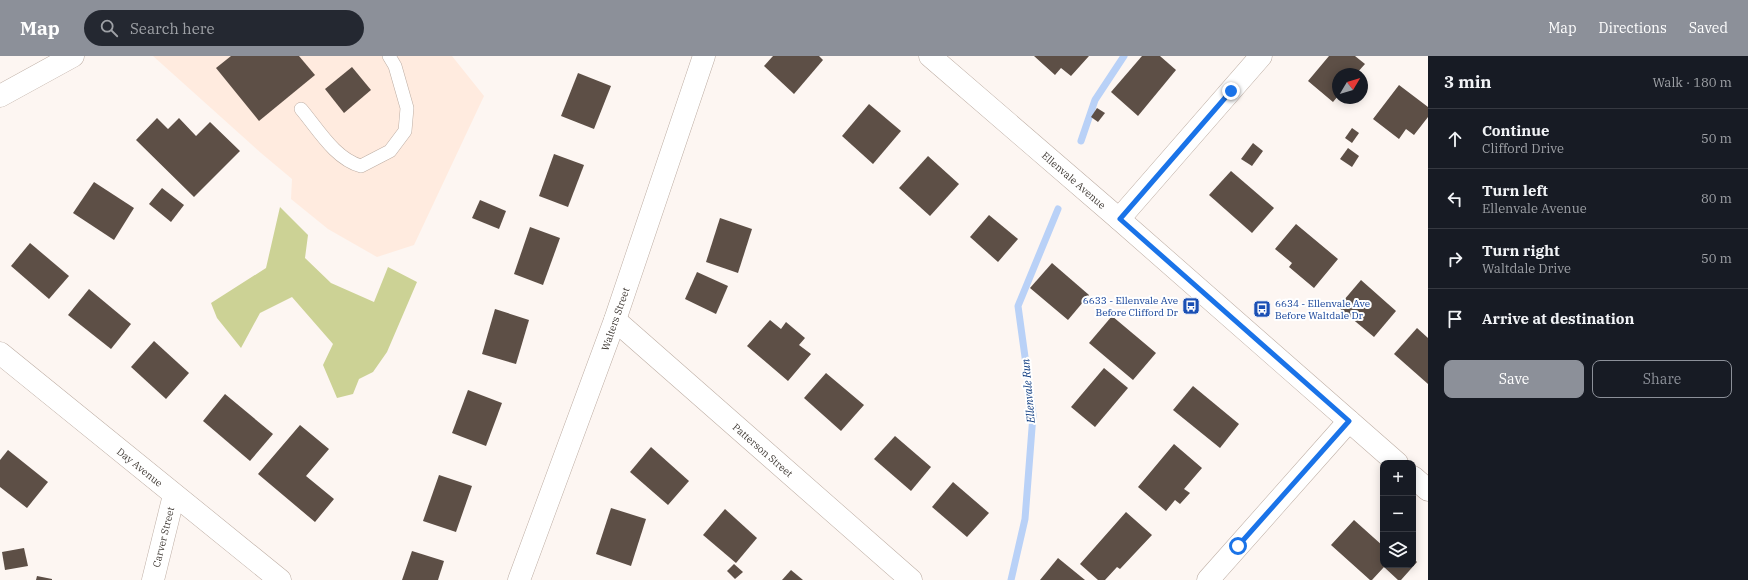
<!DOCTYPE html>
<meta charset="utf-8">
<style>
body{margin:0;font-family:"IBM Plex Serif",serif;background:#242831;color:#f1f3f6}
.controls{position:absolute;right:12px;bottom:12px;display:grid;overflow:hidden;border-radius:8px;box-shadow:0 2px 10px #0003}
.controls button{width:36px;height:36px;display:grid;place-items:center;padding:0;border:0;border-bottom:1px solid #363941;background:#171b24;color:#f1f3f6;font:20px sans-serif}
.compass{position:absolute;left:1332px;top:12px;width:36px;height:36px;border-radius:50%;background:#171b24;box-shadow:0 2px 10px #0003;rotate:52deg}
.stop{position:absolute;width:12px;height:12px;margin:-9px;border:3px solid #1a73e8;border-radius:50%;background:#fff}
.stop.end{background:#1a73e8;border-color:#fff;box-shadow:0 1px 4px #0008}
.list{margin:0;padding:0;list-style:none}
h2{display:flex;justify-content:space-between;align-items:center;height:52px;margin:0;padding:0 16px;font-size:17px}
h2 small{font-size:13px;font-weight:400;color:#9ea1a6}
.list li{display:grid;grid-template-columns:26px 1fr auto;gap:12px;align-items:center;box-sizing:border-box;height:60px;padding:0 16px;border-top:1px solid #363941}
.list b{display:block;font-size:15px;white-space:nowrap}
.list p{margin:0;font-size:13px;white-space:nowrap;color:#9ea1a6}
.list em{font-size:13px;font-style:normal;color:#9ea1a6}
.actions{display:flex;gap:8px;padding:12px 16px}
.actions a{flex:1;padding:9px 0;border:1px solid #8c9099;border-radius:8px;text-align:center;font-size:14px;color:#8c9099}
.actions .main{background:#8c9099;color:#fff}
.icon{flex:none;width:22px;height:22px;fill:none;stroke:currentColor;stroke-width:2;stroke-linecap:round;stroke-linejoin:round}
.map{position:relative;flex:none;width:1428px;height:524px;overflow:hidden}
header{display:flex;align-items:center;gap:24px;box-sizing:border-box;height:56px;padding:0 20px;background:#8c9099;color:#fff}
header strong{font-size:19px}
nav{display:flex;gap:22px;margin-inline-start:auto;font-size:14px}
.search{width:280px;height:36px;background:#242831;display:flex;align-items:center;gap:10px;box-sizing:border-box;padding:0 14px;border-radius:22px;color:#9ea1a6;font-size:15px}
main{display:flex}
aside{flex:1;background:#171b24}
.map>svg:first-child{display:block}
.built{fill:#ffebdf}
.green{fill:#ccd295}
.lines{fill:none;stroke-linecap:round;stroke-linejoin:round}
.stream{stroke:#b9d1f7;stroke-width:7}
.building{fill:#5d4f46}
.lane-casing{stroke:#bdada3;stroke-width:14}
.street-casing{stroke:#bdada3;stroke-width:23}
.secondary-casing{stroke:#bdada3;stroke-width:23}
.lane{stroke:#fff;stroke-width:13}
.street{stroke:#fff;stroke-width:22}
.secondary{stroke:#fff;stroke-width:22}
.route{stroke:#1a73e8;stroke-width:5}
.labels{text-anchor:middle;stroke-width:4;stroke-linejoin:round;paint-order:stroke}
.street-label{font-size:10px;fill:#423c37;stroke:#fff}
.transit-label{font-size:10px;fill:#164399;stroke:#fff;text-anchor:end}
.water-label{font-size:11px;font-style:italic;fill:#09377e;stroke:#fff}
</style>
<header>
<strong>Map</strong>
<div class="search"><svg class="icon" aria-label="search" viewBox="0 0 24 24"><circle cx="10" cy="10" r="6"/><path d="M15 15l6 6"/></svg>Search here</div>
<nav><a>Map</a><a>Directions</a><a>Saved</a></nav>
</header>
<main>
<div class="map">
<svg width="1428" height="524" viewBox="0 0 1428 524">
<rect width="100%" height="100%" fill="#fdf6f2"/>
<!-- built -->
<polygon class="built" points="153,0 452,0 484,40 414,189 377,201 328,173 291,143 292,123 261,97"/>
<!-- green -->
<polygon class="green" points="280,151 308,179 305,202 331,227 374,246 388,211 417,226 387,296 373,316 359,323 353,338 337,342 323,309 333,288 292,241 260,257 241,292 217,262 211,247 266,212"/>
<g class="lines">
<!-- stream -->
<g class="stream">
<polyline points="1081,85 1095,44 1124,0"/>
<polyline points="1011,524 1025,463 1033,359 1018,250 1058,153"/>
</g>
</g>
<!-- building -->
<g class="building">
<polygon points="231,0 299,0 315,19 259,65 216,12"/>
<polygon points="773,0 819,0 823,4 794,38 764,10"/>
<polygon points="1034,0 1089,0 1071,20 1061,12 1055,19"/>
<polygon points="1142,0 1160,0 1176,14 1138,60 1111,36"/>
<polygon points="1329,0 1355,0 1365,8 1356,18 1338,18 1338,40 1333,46 1308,25"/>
<polygon points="352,11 371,34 344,57 325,33"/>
<polygon points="578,17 611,30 594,73 561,60"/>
<polygon points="1399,29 1428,51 1428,61 1414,79 1406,73 1399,83 1373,63"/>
<polygon points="869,48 901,75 873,108 842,80"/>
<polygon points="1097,52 1105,57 1098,66 1091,61"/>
<polygon points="157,62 168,73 179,62 196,80 210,66 240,95 194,141 136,84"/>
<polygon points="1352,72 1359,77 1352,87 1345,82"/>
<polygon points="1253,87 1263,95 1252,110 1241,103"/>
<polygon points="1348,92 1359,100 1352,111 1340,103"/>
<polygon points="554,98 584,109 568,151 539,140"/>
<polygon points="928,100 959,128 930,160 899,132"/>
<polygon points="1231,115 1274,152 1252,177 1209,139"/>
<polygon points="94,126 134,152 114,184 73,157"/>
<polygon points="162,132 184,149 171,166 149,148"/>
<polygon points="480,144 506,155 499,173 472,162"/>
<polygon points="989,159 1018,183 998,206 970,181"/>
<polygon points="720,162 752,173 738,217 706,206"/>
<polygon points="1296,168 1338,203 1314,232 1289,211 1292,207 1275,193"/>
<polygon points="530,171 560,182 543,229 514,218"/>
<polygon points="30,187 69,220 49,243 11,210"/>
<polygon points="1052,207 1089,239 1068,264 1030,232"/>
<polygon points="697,216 728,230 716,258 685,243"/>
<polygon points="1361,224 1396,255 1374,281 1338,251"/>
<polygon points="89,233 131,268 111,293 68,259"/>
<polygon points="495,253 529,264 516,308 482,298"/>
<polygon points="1112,260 1156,297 1133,324 1089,287"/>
<polygon points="770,264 781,273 786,266 805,282 799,289 811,298 788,325 747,290"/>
<polygon points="1417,272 1428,282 1428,328 1394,298"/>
<polygon points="154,285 189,317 166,343 131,311"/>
<polygon points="1104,312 1128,332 1095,371 1071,351"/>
<polygon points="826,317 864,349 841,375 804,342"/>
<polygon points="1193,330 1239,368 1220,392 1173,354"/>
<polygon points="468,334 502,347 486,390 452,377"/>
<polygon points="225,338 273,378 250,405 203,365"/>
<polygon points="300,369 329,393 306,420 334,443 315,466 258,418"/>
<polygon points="895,380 931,411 911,435 874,403"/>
<polygon points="1174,388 1202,412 1184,433 1190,437 1180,448 1175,444 1166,455 1138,431"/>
<polygon points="651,391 689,425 668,449 630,416"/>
<polygon points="8,394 48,426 27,452 0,431 0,404"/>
<polygon points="439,419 472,430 456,476 423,465"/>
<polygon points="953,426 989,457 967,481 932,451"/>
<polygon points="611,452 646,463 631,510 596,498"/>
<polygon points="725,453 757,482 736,507 703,479"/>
<polygon points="1126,456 1152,479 1120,513 1117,511 1105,524 1098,524 1080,508"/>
<polygon points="1354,464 1383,490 1383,509 1413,509 1413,502 1417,506 1401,524 1398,524 1384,511 1372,524 1370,524 1331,489"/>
<polygon points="24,492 28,510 5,514 2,496"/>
<polygon points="412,495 444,505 438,524 402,524"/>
<polygon points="1058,502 1085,524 1040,524"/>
<polygon points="734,508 743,516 735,523 727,515"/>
<polygon points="791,514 803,524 782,524"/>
<polygon points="37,520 52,523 52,524 36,524"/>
</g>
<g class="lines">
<defs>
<path id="lane" d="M301,53C318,73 335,103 361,110L390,95L405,75L407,52L395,10L389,0"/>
<g id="street">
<polyline points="930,0 1119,163 1397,407"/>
<polyline points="1119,163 1261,0"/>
<polyline points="615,264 911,524"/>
<polyline points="0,297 280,524"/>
<polyline points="1413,421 1428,434"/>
<polyline points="153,524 174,439"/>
<polyline points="519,524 615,264 704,0"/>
<polyline points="1208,524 1349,365"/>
</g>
<polyline id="secondary" points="0,40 73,0"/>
</defs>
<!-- lane casing -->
<use href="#lane" class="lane-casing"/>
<!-- street casing -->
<use href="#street" class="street-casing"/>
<!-- secondary casing -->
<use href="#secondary" class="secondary-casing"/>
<!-- lane -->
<use href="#lane" class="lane"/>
<!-- street -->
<use href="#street" class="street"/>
<!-- secondary -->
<use href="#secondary" class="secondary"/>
</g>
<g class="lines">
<!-- route -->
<polyline class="route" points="1231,35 1120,163 1349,365 1238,490"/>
</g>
<!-- icons -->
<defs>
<symbol id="bus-square" viewBox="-11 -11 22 22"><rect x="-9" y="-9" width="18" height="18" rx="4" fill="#1a4fb4" stroke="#fff"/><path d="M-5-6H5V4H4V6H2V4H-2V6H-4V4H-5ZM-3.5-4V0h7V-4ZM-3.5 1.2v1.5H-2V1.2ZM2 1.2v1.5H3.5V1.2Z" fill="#fff"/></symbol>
</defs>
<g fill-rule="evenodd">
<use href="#bus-square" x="1181" y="240" width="20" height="20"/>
<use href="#bus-square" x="1252" y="243" width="20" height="20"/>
</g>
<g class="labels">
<!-- street labels -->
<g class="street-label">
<text transform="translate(1074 124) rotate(41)" y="4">Ellenvale Avenue</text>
<text transform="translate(615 263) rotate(-71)" y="4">Walters Street</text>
<text transform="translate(763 394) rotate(41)" y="4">Patterson Street</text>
<text transform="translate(140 411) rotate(39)" y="4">Day Avenue</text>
<text transform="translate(163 481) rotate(-76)" y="4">Carver Street</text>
</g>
<!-- transit labels -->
<g class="transit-label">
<text x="1178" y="248">6633 - Ellenvale Ave<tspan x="1178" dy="12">Before Clifford Dr</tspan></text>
<text x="1275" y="251" text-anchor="start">6634 - Ellenvale Ave<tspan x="1275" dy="12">Before Waltdale Dr</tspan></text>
</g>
<!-- water labels -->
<g class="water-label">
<text transform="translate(1028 335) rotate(-95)" y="4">Ellenvale Run</text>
</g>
</g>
</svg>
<div class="controls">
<button>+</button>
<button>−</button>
<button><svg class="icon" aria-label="layers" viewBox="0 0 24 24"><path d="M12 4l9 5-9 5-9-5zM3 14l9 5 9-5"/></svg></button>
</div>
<svg class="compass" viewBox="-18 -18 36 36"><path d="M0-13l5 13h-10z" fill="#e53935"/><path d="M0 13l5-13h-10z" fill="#9ea1a6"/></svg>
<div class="stop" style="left:1238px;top:490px"></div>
<div class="stop end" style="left:1231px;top:35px"></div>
</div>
<aside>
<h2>3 min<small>Walk · 180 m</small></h2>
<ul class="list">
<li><svg class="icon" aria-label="ahead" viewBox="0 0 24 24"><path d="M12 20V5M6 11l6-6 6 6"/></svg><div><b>Continue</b><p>Clifford Drive</p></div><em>50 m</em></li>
<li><svg class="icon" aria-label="left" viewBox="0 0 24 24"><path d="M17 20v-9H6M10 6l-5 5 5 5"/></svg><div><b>Turn left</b><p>Ellenvale Avenue</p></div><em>80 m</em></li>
<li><svg class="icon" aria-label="right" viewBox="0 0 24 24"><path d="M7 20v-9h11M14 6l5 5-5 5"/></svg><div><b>Turn right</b><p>Waltdale Drive</p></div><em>50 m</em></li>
<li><svg class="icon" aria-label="arrive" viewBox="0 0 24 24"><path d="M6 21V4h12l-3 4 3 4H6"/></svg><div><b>Arrive at destination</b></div></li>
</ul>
<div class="actions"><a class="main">Save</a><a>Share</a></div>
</aside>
</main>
